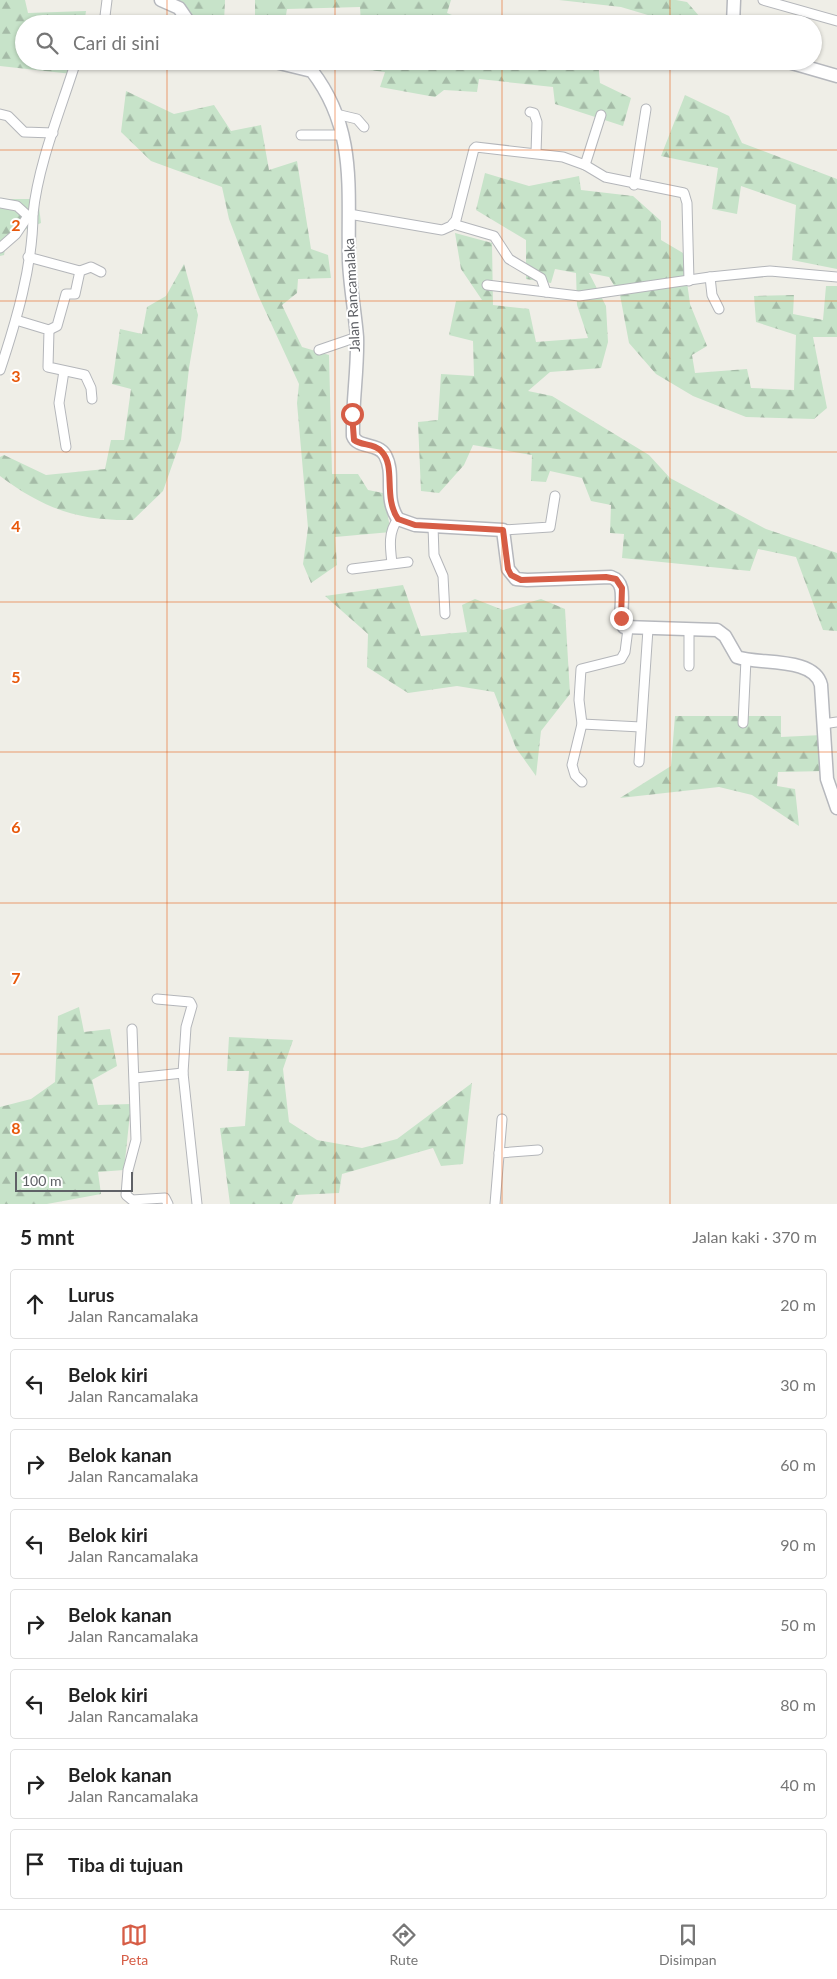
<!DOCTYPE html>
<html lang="id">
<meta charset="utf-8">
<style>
body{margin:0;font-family:Lato,sans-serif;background:#f2f2f2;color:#222}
.scale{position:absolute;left:15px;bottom:12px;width:118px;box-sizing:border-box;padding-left:5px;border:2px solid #5f6166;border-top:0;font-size:14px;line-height:18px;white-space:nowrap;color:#5f6166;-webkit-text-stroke:4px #fff;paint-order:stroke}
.stop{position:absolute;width:15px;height:15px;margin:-11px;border:4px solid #d65d46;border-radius:50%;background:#fff}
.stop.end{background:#d65d46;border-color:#fff;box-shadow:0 1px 5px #0008}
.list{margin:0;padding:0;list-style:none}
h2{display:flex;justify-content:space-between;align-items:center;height:65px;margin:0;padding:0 20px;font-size:21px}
h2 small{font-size:16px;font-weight:400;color:#767676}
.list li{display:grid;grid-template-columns:32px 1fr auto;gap:15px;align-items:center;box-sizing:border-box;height:70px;margin:0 10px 10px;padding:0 10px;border:1px solid #e0e0e0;border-radius:5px}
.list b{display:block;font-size:19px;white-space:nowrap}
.list p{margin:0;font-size:16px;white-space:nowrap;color:#767676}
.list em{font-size:16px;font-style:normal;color:#767676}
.icon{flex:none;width:28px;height:28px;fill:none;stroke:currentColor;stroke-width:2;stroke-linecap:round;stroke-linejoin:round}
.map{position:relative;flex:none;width:837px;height:1204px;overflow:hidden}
.search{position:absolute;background:#fff;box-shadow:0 1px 4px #0004;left:15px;right:15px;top:15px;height:55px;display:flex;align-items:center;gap:12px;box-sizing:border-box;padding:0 18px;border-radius:28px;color:#767676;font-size:19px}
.sheet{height:705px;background:#fff}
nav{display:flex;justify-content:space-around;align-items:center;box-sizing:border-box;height:70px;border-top:1px solid #e0e0e0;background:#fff;font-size:14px;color:#767676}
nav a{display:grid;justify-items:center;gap:2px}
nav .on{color:#d65d46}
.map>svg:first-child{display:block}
.forest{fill:url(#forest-firs)}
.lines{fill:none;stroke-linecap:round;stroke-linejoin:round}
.street-casing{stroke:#b4b6ba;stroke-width:11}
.secondary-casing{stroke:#b6b8bd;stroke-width:15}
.street{stroke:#fff;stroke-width:9}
.secondary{stroke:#fff;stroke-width:12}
.route{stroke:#d65d46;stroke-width:6}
.grid{fill:none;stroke:#e8590c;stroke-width:1;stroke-opacity:0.55}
.labels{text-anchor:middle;stroke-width:4;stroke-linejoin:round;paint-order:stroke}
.street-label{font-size:14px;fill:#5f6166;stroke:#fff}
.grid-label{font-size:16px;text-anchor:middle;font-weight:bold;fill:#e8590c;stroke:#fff;stroke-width:4;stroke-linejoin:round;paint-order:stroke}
</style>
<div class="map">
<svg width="837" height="1204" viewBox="0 0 837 1204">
<defs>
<pattern id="forest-firs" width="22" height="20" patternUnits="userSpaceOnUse" patternTransform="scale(1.25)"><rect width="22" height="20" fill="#c7e3c9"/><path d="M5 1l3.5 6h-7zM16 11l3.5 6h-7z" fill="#a5bba7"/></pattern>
</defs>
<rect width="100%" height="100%" fill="#efeee7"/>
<!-- forest -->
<g class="forest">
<polygon points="0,0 25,0 28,13 86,11 84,24 24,24 24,61 75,61 72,74 0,66"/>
<polygon points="170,0 225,0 224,23 199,21 180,4"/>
<polygon points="255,0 451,0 447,13 474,24 361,24 360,7 287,9 285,21 255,18"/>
<polygon points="559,0 676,0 687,2 706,24 678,24 621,7"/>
<polygon points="344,61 598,61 600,83 631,98 623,126 555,104 553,87 479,79 477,92 444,90 435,97 380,87 385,72 344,67"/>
<polygon points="126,91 174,114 214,105 231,131 261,125 269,170 297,161 311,249 328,255 331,278 298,279 297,293 282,305 302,347 329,355 332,474 358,474 368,490 383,493 391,532 335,537 337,565 311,583 303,564 308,528 297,403 299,384 258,295 229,219 222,187 151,161 121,132"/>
<polygon points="685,95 729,116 742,143 837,179 837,269 792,260 796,205 741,186 737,214 712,209 718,168 661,156"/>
<polygon points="485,173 529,186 579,176 581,190 633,196 661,221 661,240 683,253 690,304 707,346 692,355 695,373 747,369 751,388 794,390 796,335 756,322 754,296 794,295 793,314 823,320 826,286 837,286 837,337 813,337 827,408 814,419 746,417 693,396 656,374 629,343 620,295 609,277 589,273 606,306 608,342 601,368 550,372 528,391 552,396 649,455 670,478 766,529 837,553 837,631 823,630 796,557 758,549 750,571 622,558 624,534 610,533 611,505 591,501 582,478 550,471 546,482 531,481 532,455 473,445 464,465 439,493 421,491 418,422 438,420 441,374 474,376 473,341 449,335 456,301 482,300 461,269 455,233 492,243 493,305 529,309 536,342 588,338 577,305 576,273 555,269 551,283 526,279 526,240 476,210"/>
<polygon points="2,199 38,199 41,223 7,237 4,255 0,256 0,203"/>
<path d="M184,264L198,315L189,368L181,440L163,491L133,520C79,521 44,509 0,476V457L4,455L46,475L105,469L111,440H124L131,389L112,384L120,329L142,334L147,307L166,296Z"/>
<polygon points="403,585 421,636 467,632 462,605 475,599 503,610 541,599 565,609 570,694 541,731 536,776 516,748 494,692 457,686 408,693 367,667 368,634 325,596"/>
<polygon points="675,716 781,716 781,737 822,735 827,771 778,772 777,786 795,789 799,826 752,795 719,787 620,798 671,766"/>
<polygon points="79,1007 84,1032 110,1029 117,1066 92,1080 98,1105 131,1104 124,1170 98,1172 101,1194 47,1204 0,1204 0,1107 31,1099 55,1082 58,1016"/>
<polygon points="229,1037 293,1040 283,1069 289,1122 317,1140 362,1148 397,1139 472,1083 463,1164 441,1166 433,1148 342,1174 339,1193 296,1195 292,1204 230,1204 220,1128 245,1126 249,1071 227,1071"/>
</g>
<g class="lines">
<defs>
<g id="street">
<polyline points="763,0 837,21"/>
<polyline points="104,24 107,0"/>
<polyline points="312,71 314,61"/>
<polyline points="530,112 534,113 537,122 536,153"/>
<polyline points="0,114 8,116 24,132 53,133"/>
<polyline points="336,114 357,119 364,127"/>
<polyline points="301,135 343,135"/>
<polyline points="585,165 601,115"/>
<polyline points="634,185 646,109"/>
<polyline points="0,203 17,206 28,216"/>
<polyline points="349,214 442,230 451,226 456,220 474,149 476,147 563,157 585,165 605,177 684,193 687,203 689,281"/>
<polyline points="453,224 494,236 509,259 541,278 546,292"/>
<path d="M0,248L16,234L28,216L33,214C38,164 61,109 76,61"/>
<polyline points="28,257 80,271"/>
<polyline points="710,277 712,295 719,309"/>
<polyline points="487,285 579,296 710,277 770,271 837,277"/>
<polyline points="16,320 49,330 48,367 85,375 91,388 92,399"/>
<polyline points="49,330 57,326 66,294 75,294 80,271 91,267 101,272"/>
<polyline points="319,350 357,337"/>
<path d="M0,370C16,322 33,265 33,214"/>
<polyline points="64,371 59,403 66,447"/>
<polyline points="433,526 434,555 443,576 445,614"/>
<polyline points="503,530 550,527 555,496"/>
<path d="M392,563C390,547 388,532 398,519"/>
<polyline points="352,569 408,562"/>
<polyline points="689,666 689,629"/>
<polyline points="743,723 746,659"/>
<polyline points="582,724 641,727"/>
<polyline points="823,724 837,722"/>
<polyline points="639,762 648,629"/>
<polyline points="582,782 575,775 572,765 582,724 579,700 581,669 621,659 625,652 628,629"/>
<polyline points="157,999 190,1002 192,1006 186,1027 183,1073 197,1204"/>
<polyline points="132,1029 136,1140 128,1170 126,1195 132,1200 165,1198 168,1204"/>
<polyline points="135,1078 183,1073"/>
<polyline points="499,1153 538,1150"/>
<polyline points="495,1204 502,1119"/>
</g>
<g id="secondary">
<polyline points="161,0 179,8 190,24"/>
<polyline points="733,24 734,0"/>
<path d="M271,61L312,71C358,131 347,192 349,261C350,286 355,312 357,337C358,370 352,403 353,436C358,449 377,442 385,455C396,475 383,497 398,519L415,525L503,530L508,569L516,579L527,580L611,577C631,584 616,612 624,627L717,630L725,636L737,657C757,665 814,656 821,685L827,779L837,808"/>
<polyline points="785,61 837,76"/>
</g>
</defs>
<!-- street casing -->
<use href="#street" class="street-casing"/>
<!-- secondary casing -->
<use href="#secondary" class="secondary-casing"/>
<!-- street -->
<use href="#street" class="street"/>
<!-- secondary -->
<use href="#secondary" class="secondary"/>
</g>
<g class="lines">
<!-- route -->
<path class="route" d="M352,414L354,440C362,446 375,443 382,452C396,467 383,497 398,519L415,525L503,530L508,569L511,575L521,580L606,577L616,579L622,588L621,618"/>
</g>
<!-- grid -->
<path class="grid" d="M167,0V24M335,0V24M502,0V24M670,0V24M167,61V1204M335,61V1204M502,61V1204M670,61V1204M0,150H837M0,301H837M0,452H837M0,602H837M0,752H837M0,903H837M0,1054H837"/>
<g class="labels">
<!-- street labels -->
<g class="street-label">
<text transform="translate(352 295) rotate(-93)" y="5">Jalan Rancamalaka</text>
</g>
</g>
<g class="grid-label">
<text x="16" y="231">2</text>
<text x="16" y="382">3</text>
<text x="16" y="532">4</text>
<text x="16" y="683">5</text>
<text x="16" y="833">6</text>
<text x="16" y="984">7</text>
<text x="16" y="1134">8</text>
</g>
</svg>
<div class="scale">100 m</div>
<div class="stop" style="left:352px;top:414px"></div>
<div class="stop end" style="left:621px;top:618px"></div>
<div class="search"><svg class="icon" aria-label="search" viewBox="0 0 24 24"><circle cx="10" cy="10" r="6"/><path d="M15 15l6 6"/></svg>Cari di sini</div>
</div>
<section class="sheet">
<h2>5 mnt<small>Jalan kaki · 370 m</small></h2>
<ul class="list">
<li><svg class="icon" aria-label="ahead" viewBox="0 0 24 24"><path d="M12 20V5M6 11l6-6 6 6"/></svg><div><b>Lurus</b><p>Jalan Rancamalaka</p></div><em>20 m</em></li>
<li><svg class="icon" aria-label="left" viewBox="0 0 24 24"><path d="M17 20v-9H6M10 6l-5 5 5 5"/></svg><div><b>Belok kiri</b><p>Jalan Rancamalaka</p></div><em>30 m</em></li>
<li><svg class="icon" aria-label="right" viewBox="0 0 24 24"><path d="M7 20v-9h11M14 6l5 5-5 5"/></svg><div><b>Belok kanan</b><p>Jalan Rancamalaka</p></div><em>60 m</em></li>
<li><svg class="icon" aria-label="left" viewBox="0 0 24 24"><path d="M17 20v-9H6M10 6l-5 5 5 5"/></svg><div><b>Belok kiri</b><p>Jalan Rancamalaka</p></div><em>90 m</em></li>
<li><svg class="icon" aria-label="right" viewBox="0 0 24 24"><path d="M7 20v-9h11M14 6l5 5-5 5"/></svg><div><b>Belok kanan</b><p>Jalan Rancamalaka</p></div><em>50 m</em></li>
<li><svg class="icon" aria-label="left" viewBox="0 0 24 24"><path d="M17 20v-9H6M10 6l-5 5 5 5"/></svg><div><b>Belok kiri</b><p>Jalan Rancamalaka</p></div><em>80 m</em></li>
<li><svg class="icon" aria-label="right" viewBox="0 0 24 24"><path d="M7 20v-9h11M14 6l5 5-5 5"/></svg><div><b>Belok kanan</b><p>Jalan Rancamalaka</p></div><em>40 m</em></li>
<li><svg class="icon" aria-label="arrive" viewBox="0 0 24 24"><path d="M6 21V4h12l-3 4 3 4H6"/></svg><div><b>Tiba di tujuan</b></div></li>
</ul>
</section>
<nav>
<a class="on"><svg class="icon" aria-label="map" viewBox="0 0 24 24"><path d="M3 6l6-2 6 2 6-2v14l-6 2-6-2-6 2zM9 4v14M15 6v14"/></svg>Peta</a>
<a><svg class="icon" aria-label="directions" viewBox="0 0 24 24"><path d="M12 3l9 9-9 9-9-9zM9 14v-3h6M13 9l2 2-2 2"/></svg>Rute</a>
<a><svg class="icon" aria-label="saved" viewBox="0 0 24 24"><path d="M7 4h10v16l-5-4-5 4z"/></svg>Disimpan</a>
</nav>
